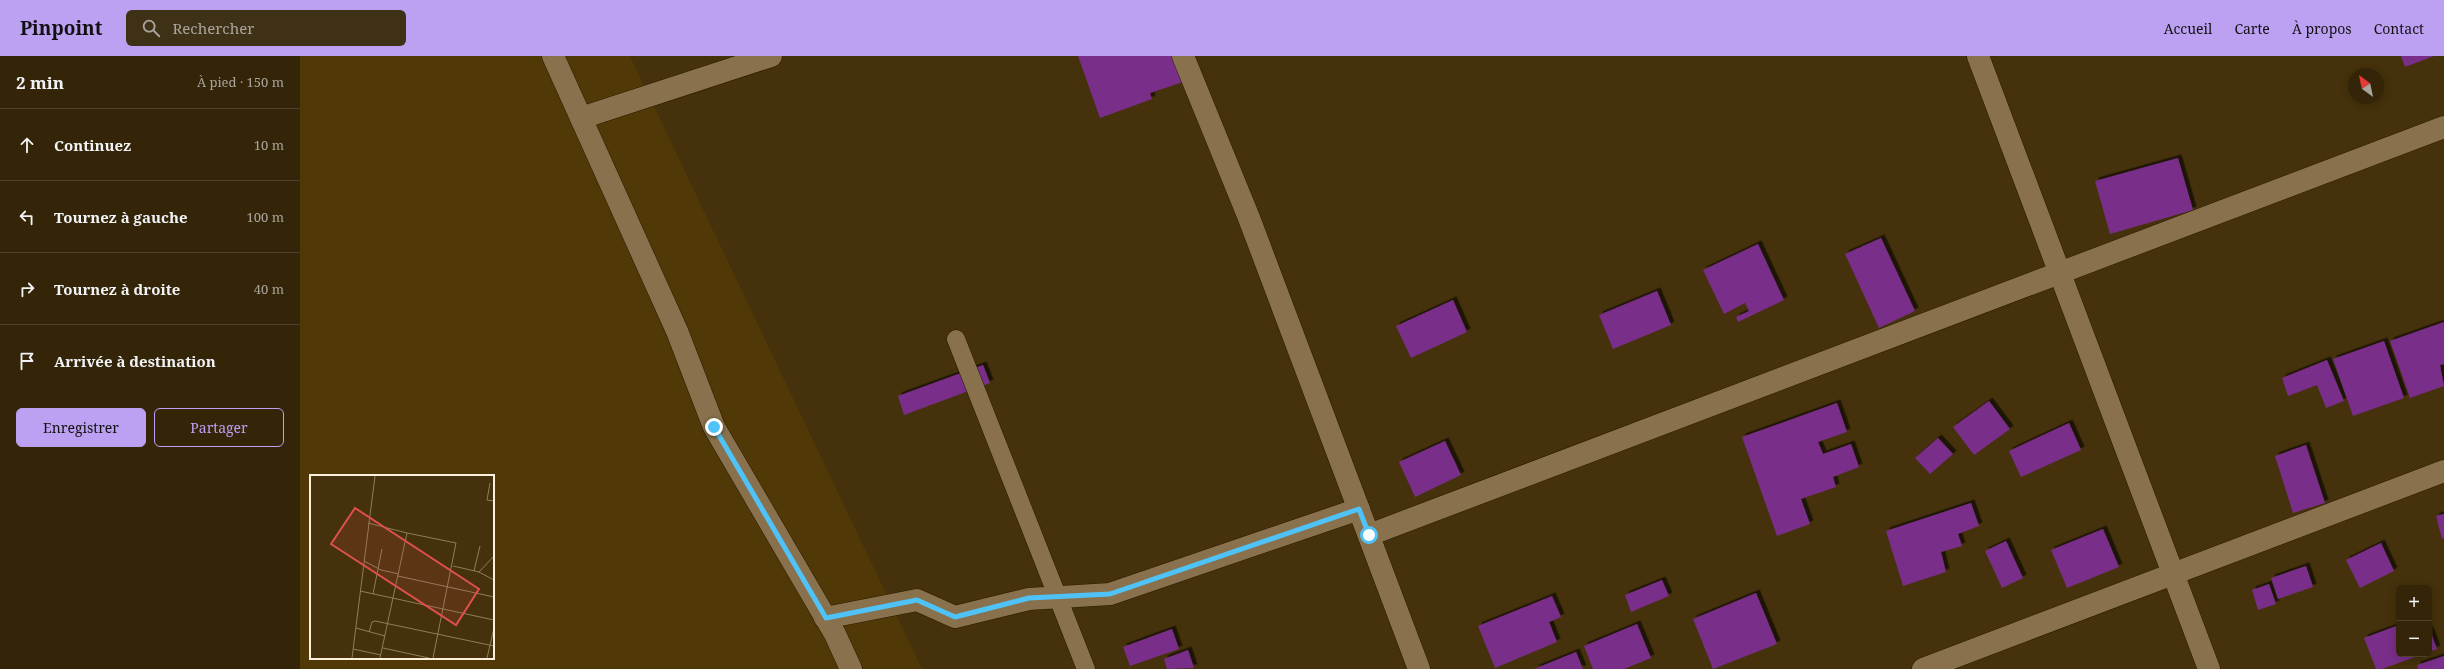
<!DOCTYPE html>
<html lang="fr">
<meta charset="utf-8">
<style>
body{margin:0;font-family:"Noto Serif",serif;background:#3f3116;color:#f1f3f6}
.controls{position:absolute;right:12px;bottom:12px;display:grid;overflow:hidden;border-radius:6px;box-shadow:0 2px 10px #0003}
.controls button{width:36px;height:36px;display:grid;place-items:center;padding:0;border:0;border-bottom:1px solid #4e4229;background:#342508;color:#f1f3f6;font:20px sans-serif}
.compass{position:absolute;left:2048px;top:12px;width:36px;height:36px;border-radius:50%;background:#342508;box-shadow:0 2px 10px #0003;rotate:327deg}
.stop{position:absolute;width:12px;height:12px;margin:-9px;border:3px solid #4fc3f7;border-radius:50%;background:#fff}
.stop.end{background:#4fc3f7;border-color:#fff;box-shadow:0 1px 4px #0008}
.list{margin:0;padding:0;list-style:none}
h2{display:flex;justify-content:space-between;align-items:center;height:52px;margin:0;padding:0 16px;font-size:17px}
h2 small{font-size:13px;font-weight:400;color:#a9a59c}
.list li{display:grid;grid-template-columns:26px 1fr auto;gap:12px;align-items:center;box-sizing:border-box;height:72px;padding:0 16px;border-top:1px solid #4e4229}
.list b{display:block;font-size:15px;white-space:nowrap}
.list em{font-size:13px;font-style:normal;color:#a9a59c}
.actions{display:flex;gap:8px;padding:12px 16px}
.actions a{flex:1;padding:9px 0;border:1px solid #bca0f2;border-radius:6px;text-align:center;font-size:14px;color:#bca0f2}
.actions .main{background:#bca0f2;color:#111}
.icon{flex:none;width:22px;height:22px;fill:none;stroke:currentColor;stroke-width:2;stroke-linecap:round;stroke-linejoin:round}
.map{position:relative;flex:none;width:2144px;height:613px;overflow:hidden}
header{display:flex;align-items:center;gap:24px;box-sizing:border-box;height:56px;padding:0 20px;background:#bca0f2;color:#111}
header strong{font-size:19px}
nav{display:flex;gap:22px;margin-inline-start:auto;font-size:14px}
.search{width:280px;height:36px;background:#3f3116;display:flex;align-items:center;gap:10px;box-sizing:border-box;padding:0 14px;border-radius:6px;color:#a9a59c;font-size:15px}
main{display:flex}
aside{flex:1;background:#342508}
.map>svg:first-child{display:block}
.built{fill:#503807;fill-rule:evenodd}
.building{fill:#792e89;filter:url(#shadow)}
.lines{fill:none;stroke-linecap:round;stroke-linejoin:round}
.service-casing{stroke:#281a00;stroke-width:19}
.minor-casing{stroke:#281a00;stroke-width:23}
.service{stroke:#88714c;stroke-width:18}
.minor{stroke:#88714c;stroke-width:22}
.route{stroke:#4fc3f7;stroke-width:5}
.inset-road{fill:none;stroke:#8e7d5e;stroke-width:1}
.view{fill:#de504c;fill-opacity:0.15;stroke:#de504c;stroke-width:2}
.inset-edge{fill:none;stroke:#fcefdb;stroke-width:2}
</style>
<header>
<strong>Pinpoint</strong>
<div class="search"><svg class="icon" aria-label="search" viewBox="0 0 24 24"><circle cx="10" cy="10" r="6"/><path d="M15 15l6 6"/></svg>Rechercher</div>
<nav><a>Accueil</a><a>Carte</a><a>À propos</a><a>Contact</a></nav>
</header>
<main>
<aside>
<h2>2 min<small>À pied · 150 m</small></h2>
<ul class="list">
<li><svg class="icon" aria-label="ahead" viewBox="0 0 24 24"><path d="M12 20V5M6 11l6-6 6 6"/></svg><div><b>Continuez</b></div><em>10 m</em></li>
<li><svg class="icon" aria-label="left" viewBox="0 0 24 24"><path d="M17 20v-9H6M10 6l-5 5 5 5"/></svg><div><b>Tournez à gauche</b></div><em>100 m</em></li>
<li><svg class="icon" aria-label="right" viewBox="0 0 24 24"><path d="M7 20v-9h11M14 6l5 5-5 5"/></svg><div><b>Tournez à droite</b></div><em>40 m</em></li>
<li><svg class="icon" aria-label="arrive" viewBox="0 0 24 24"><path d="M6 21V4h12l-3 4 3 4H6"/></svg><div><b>Arrivée à destination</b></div></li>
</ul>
<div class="actions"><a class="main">Enregistrer</a><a>Partager</a></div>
</aside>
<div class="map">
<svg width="2144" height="613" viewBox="0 0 2144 613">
<defs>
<filter id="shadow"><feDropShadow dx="3.5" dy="-3.5" stdDeviation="0" flood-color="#0009"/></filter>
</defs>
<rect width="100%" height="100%" fill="#45310b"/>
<!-- built -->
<path class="built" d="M0,0H330L622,613H0ZM11,420H193V602H11Z"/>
<!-- building -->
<g class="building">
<polygon points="778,0 880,0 889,24 850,37 852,43 800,62"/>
<polygon points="2101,0 2134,0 2105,11"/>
<polygon points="1878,102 1893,154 1810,178 1795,125"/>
<polygon points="1581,182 1615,255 1579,272 1545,198"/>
<polygon points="1458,188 1484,244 1438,266 1436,261 1449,255 1445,247 1424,258 1403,214"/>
<polygon points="1357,235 1371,269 1313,293 1299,259"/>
<polygon points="1153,244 1167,276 1111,302 1096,270"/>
<polygon points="2144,266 2144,308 2140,309 2144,330 2110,342 2090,285"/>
<polygon points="2084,285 2104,342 2053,360 2033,303"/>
<polygon points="2027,304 2044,345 2026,352 2017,329 1988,340 1982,322"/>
<polygon points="683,309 690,327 604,359 598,340"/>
<polygon points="1689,345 1710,373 1674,399 1653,371"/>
<polygon points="1537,347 1547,376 1518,386 1523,398 1551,388 1559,411 1533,421 1536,431 1501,443 1510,468 1477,480 1442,381"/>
<polygon points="1769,367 1781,394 1721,421 1709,395"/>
<polygon points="1638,382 1653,398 1630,418 1615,402"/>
<polygon points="1145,385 1161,419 1115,441 1099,406"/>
<polygon points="2006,389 2025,447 1993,457 1975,400"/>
<polygon points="1671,447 1679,470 1658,478 1662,490 1641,496 1646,516 1603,530 1586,475"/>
<polygon points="2144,458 2144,482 2142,483 2136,460"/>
<polygon points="1803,473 1819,511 1767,532 1751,494"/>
<polygon points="1706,485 1723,522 1702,532 1685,495"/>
<polygon points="2081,487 2094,515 2060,532 2046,504"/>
<polygon points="2006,510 2013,531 1978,543 1971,522"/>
<polygon points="1362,524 1369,540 1331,556 1325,539"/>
<polygon points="1969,528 1976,548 1958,554 1952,534"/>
<polygon points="1456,537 1477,588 1413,613 1393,563"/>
<polygon points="1252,540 1261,561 1249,566 1257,586 1195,612 1178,570"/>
<polygon points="1337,568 1351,602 1324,613 1293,613 1284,590"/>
<polygon points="2099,569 2099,598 2123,598 2082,613 2076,613 2064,582"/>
<polygon points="2129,572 2137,593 2129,596"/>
<polygon points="872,573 879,593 830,610 823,591"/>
<polygon points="888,594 894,612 867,613 864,603"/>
<polygon points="1276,596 1283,613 1234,613"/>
<polygon points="2144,600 2144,613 2118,613 2117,609"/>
</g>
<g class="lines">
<defs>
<polyline id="service" points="656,283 786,613"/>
<g id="minor">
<polyline points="253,0 377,275 414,371 535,578 551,613"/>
<polyline points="883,0 949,162 1119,613"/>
<polyline points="1678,0 1909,613"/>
<polyline points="281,62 471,0"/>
<polyline points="1069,479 2144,71"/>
<polyline points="525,562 617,544 655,561 729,543 810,538 1059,453"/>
<polyline points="1623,613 2144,415"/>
</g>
</defs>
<!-- service casing -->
<use href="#service" class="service-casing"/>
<!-- minor casing -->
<use href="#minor" class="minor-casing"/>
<!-- service -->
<use href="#service" class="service"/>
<!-- minor -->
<use href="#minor" class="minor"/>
</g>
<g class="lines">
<!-- route -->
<polyline class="route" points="414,371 526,562 617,544 655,561 729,542 810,538 1059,453 1069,479"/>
</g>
<!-- overview -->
<g transform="translate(10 419)">
<rect width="184" height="184" fill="#45310b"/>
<path class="inset-road" d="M180,8L177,25L184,26M58,48L97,58M54,86L71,95L89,99M143,91L169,97L184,105M164,96L170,71M169,97L184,81M88,101L184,122M50,116L184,145M63,119L72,74M46,153L75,161M59,157L62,147L65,146L184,171M73,173L119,183M43,174L71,180M42,183L65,1M70,183L97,58L146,68L123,183M177,183L184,153"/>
<path class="view" d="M45,33L169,114L146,150L21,69Z"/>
<rect width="184" height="184" class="inset-edge"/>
</g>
</svg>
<div class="controls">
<button>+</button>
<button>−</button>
</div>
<svg class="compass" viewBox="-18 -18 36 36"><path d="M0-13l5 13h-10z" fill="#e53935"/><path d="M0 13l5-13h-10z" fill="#a9a59c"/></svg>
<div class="stop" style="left:1069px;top:479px"></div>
<div class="stop end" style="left:414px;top:371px"></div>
</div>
</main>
